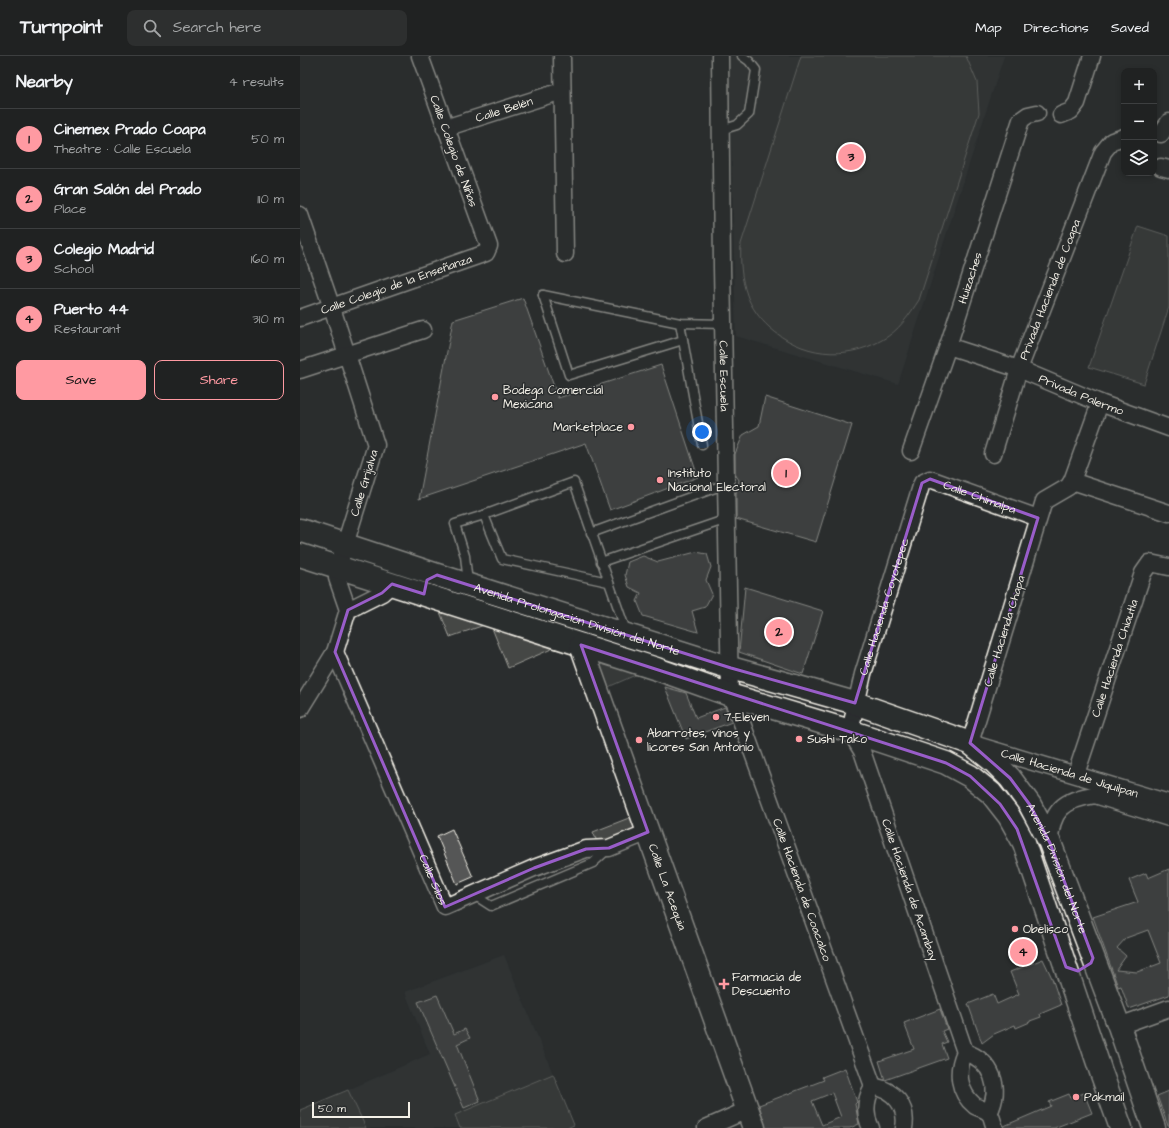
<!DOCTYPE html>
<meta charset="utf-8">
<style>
body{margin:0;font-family:"Architects Daughter",sans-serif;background:#2d2f2f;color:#f1f3f6}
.controls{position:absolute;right:12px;top:12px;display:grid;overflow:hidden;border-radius:8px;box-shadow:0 2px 6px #0003}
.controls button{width:36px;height:36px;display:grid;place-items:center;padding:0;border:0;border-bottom:1px solid #3d3f40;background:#202222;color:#f1f3f6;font:20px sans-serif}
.scale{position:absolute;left:12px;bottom:10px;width:98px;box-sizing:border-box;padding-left:4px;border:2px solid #f4f1e8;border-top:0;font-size:11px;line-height:14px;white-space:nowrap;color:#f4f1e8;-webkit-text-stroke:3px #2a2d2e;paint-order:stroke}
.you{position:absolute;left:402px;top:376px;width:14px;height:14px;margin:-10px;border:3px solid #fff;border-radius:50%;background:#1a73e8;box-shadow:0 0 0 6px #1a73e833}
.badge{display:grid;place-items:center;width:26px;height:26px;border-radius:50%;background:#ff9aa2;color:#111;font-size:13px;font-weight:700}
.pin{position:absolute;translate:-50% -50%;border:2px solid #fff;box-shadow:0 1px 4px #0006}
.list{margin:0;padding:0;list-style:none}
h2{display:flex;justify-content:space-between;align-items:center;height:52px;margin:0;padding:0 16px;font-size:17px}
h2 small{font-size:13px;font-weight:400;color:#a2a4a5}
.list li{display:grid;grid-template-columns:26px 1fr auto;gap:12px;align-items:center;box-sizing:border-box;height:60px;padding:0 16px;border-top:1px solid #3d3f40}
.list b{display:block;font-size:15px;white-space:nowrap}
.list p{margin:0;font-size:13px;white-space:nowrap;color:#a2a4a5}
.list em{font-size:13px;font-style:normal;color:#a2a4a5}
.actions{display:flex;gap:8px;padding:12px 16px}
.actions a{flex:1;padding:9px 0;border:1px solid #ff9aa2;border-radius:8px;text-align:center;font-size:14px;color:#ff9aa2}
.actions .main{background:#ff9aa2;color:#111}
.icon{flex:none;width:22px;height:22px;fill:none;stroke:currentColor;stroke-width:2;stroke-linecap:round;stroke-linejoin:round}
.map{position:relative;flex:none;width:869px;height:1072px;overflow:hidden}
header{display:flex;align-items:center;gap:24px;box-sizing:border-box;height:56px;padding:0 20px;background:#202222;border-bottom:1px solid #3d3f40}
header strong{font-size:19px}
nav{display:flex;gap:22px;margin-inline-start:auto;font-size:14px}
.search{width:280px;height:36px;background:#2d2f2f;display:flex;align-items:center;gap:10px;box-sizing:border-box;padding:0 14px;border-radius:8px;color:#a2a4a5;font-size:15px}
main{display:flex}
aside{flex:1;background:#202222}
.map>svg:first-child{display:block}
.built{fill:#373a3a}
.green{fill:#444645;stroke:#9c9c96}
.building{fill:#555756;stroke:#f4f1e8;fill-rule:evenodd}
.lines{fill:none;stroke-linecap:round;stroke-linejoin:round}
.lane-casing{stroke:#f4f1e8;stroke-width:11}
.street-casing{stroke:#f4f1e8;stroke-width:19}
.secondary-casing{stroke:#f4f1e8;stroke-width:25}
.lane{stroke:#2a2d2e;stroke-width:8}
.street{stroke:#2a2d2e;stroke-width:16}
.secondary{stroke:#2a2d2e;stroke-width:22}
.marked{fill:none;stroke:#995dc9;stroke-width:3;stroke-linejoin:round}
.poi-dot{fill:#ff9aa2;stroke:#2a2d2e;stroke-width:1.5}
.labels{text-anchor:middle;stroke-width:3;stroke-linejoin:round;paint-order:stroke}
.street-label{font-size:12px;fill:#f4f1e8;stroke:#2a2d2e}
.poi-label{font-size:12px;fill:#f4f1e8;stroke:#2a2d2e;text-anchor:start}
</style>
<header>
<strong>Turnpoint</strong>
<div class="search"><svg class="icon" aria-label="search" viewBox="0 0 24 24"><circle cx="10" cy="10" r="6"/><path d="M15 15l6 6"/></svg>Search here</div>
<nav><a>Map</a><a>Directions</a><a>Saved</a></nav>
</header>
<main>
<aside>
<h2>Nearby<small>4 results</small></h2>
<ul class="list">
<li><span class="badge">1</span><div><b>Cinemex Prado Coapa</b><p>Theatre · Calle Escuela</p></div><em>50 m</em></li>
<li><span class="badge">2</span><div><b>Gran Salón del Prado</b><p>Place</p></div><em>110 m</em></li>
<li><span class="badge">3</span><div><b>Colegio Madrid</b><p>School</p></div><em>160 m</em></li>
<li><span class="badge">4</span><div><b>Puerto 44</b><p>Restaurant</p></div><em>310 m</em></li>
</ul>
<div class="actions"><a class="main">Save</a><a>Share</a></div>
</aside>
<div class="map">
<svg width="869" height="1072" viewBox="0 0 869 1072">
<rect width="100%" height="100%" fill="#2a2d2e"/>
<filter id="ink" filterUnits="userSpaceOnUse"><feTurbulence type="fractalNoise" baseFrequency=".025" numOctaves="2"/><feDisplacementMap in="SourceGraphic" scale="8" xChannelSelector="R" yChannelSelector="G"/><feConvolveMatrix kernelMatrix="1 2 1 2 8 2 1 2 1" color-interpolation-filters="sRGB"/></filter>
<g filter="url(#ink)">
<!-- built -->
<g class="built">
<polygon points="429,0 704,0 598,328 436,280"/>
<polygon points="204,899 253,1018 155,1059 160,1072 66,1072 48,1034 130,998 105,936"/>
</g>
<!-- green -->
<g class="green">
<path d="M501,0H666L677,26L679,57L619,244C609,259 599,275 582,284C545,305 501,300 469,271C460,263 451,251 447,239C441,222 440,206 441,188Z"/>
<polygon points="838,170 869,180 869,251 844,328 789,311"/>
<polygon points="136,546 256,591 208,612 190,567 150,581"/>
<polygon points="294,602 340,617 306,632"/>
<polygon points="334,760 338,772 298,788 293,776"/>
<polygon points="253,1018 274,1069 267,1072 160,1072 155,1059"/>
<polygon points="48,1034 66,1072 0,1072 0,1054"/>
</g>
<!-- building -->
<g class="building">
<polygon points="223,242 258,342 361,309 398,421 310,454 286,387 119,443 153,264"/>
<polygon points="465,341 552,369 516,486 436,463 436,437 439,424 435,418 435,398 443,379 459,370"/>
<polygon points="396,496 407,498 411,511 406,524 412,538 405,551 392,555 398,576 343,560 337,545 341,537 329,531 325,519 328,506 343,500 358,506"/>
<polygon points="445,531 523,555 503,618 439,596"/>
<polygon points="365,631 386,637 396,662 425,651 432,666 386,683"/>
<polygon points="152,773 173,821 157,828 137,780"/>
<path d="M869,813V939L829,953L821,930L818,931L793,861L838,846L829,824L846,817L848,822ZM848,874L861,907L837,916L816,914L826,900L817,892L826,882Z"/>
<polygon points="743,903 752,922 761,949 740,958 741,961 730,965 730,966 716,972 715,969 694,978 682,987 668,948 693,938 697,948 719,938 710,916"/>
<polygon points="137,939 154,978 165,973 170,982 157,988 180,1045 164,1052 118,946"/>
<polygon points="640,953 647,973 642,975 647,986 642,988 647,1002 585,1024 579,1005 614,993 604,967"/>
<path d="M545,1012L557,1046L555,1048L559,1068L550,1072H466L459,1049L524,1024L522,1021ZM532,1037L541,1061L522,1069L512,1045Z"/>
<polygon points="869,1035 869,1070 868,1070 857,1040"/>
<polygon points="784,1037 792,1057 754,1072 704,1072 704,1070 751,1050 749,1046 769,1038 771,1042"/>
</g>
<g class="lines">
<defs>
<g id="lane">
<polyline points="421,74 437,69 449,58 456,14 449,5 442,0"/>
<polyline points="243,239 269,319 383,284"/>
<polyline points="243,239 380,267 423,268"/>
<polyline points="380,267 402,389"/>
<polyline points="291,477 426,428"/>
<polyline points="301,506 427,463"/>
<polyline points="308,526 202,503 184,459 274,426 326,575"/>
<polyline points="168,527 165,500 155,468 184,459"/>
<polyline points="174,839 191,850 293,807 308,793"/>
</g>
<g id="street">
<polyline points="262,0 265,198"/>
<path id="s1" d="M420,0L422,211L430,639L438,656L573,1030C565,1044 564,1058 571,1072"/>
<polyline points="761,59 771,55 777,47 792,0"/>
<path id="s2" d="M145,72L262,35"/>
<polyline points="861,78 869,66"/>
<polyline points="861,111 869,113"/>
<polyline points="0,159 32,252 76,389 38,511 37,522 48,554"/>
<path id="s3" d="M0,262L186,197L189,190L120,0"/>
<path id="s4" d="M648,290L719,313L800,347L869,372"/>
<polyline points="0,314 123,274"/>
<path id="s5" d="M800,347L772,425L768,431L744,445L670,687L869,747"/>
<path id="s6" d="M611,395L648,290L721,64L728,59L737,57"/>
<path id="s7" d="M693,398L719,313L803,96L812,85L824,81"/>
<polyline points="772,425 869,457"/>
<path id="s8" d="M35,596L145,851L234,812L286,793L309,792L348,776"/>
<polyline points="0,653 35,596 48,554 82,537 92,528"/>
<path id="s9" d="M776,718L843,517L850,507L869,511"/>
<path d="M750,787C750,755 764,743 795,739L869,762"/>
<polyline points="819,970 869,952"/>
<path d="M665,996C692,1005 702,1031 689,1057"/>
<path d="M573,1030C594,1034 608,1050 604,1072"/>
<polyline points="406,1072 447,1054"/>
<path id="s10" d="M695,1072C693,1068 692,1060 689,1057C686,1054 679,1052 675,1050C658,1036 656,1015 665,996L562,695L550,675L563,618L622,427L630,423L738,462"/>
</g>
<g id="secondary">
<path id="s11" d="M0,474L137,519L431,612L555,647L670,687L694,706L710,722L730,749L750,787L819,970L854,1072"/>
<polyline points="0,499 357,613 430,639 550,675 646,707 670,720 691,737 709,760 724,787 801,1016 821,1072"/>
<path id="s12" d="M281,589L454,1072"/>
</g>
</defs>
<!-- lane casing -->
<use href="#lane" class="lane-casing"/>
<!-- street casing -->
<use href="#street" class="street-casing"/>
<!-- secondary casing -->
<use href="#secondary" class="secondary-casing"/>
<!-- lane -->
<use href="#lane" class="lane"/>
<!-- street -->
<use href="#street" class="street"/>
<!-- secondary -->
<use href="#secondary" class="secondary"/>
</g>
</g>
<!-- marked area -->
<path d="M0 0H869V1072H0ZM630,423L738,462L670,687L710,722L730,749L750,787L793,902L791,907L778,915L766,911L717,773L700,748L670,720L646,707L281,589L348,776L309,792L286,793L234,812L145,851L35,596L48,554L82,537L92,528L124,538L127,524L137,519L431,612L555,647L622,427Z" fill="#2a2d2e" fill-opacity=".55" fill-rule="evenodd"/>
<path class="marked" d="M630,423L738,462L670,687L710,722L730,749L750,787L793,902L791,907L778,915L766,911L717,773L700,748L670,720L646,707L281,589L348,776L309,792L286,793L234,812L145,851L35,596L48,554L82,537L92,528L124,538L127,524L137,519L431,612L555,647L622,427Z"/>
<!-- markers -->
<g class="poi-dot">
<circle cx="195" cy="341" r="4"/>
<circle cx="331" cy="371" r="4"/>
<circle cx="360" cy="424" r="4"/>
<circle cx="416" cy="661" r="4"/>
<circle cx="499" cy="683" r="4"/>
<circle cx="339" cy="684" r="4"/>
<circle cx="715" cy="873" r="4"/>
<path d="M422 922h4v4h4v4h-4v4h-4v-4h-4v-4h4z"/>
<circle cx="776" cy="1041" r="4"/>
</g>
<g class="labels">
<!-- street labels -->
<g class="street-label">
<text dy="4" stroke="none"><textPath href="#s2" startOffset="62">Calle Belén</textPath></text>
<text transform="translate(154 95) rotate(70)" y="4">Calle Colegio de Niñas</text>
<text dy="4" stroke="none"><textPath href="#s6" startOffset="183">Huizaches</textPath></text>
<text dy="4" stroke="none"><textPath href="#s3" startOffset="102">Calle Colegio de la Enseñanza</textPath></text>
<text dy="4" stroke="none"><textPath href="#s7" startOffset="174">Privada Hacienda de Coapa</textPath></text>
<text dy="4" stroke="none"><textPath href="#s1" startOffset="320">Calle Escuela</textPath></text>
<text dy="4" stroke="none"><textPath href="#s4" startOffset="142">Privada Palermo</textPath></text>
<text transform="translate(64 427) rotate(-73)" y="4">Calle Grijalva</text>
<text dy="4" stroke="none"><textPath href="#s10" startOffset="753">Calle Chimalpa</textPath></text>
<text dy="4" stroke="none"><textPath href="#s10" startOffset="562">Calle Hacienda Coyotepec</textPath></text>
<text dy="4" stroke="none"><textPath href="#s11" startOffset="291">Avenida Prolongación División del Norte</textPath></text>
<text transform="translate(704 575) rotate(-73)" y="4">Calle Hacienda Chapa</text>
<text dy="4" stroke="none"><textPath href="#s9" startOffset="122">Calle Hacienda Chiautla</textPath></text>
<text dy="4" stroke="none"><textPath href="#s5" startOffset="475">Calle Hacienda de Jiquilpan</textPath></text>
<text dy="4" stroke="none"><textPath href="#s11" startOffset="859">Avenida División del Norte</textPath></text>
<text dy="4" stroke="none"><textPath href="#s8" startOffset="248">Calle Silos</textPath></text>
<text dy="4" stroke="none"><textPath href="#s12" startOffset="257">Calle La Acequia</textPath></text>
<text dy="4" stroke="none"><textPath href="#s1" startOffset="847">Calle Hacienda de Coacalco</textPath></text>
<text transform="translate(610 834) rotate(71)" y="4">Calle Hacienda de Acambay</text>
</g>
<!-- poi labels -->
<g class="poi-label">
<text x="203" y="338">Bodega Comercial<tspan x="203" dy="14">Mexicana</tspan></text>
<text x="323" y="375" text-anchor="end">Marketplace</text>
<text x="368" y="421">Instituto<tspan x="368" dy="14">Nacional Electoral</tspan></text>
<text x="424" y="665">7-Eleven</text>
<text x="347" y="681">Abarrotes, vinos y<tspan x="347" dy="14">licores San Antonio</tspan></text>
<text x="507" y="687">Sushi Tako</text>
<text x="723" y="877">Obelisco</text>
<text x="432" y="925">Farmacia de<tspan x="432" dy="14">Descuento</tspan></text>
<text x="784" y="1045">Pakmail</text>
</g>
</g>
</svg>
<div class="controls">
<button>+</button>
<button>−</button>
<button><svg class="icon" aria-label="layers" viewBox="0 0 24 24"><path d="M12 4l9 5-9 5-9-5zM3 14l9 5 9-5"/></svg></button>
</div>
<div class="scale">50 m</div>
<div class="you"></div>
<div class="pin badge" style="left:486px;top:417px">1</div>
<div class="pin badge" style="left:479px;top:576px">2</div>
<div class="pin badge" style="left:551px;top:101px">3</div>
<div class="pin badge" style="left:723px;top:896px">4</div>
</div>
</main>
